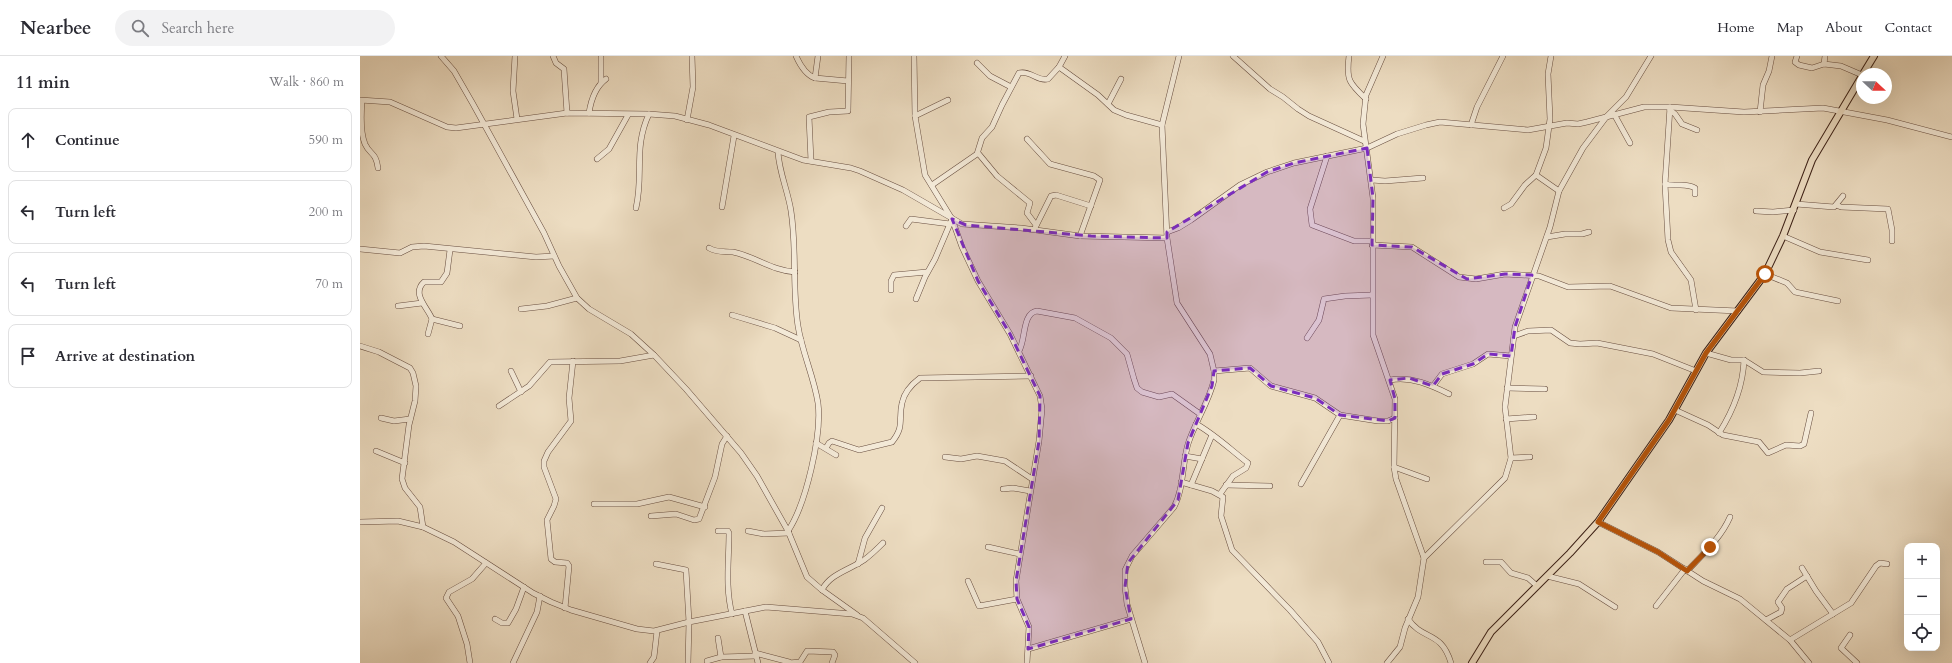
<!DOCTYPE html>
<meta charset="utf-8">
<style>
body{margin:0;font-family:Cardo,serif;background:#f2f2f3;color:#2b2b33}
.controls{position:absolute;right:12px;bottom:12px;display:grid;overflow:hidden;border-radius:8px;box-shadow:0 4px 16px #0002}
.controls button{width:36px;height:36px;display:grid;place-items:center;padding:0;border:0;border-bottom:1px solid #e1e1e2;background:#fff;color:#2b2b33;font:20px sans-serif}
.compass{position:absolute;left:1496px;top:12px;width:36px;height:36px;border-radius:50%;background:#fff;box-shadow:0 4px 16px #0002;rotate:112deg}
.stop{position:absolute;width:12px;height:12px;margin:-9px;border:3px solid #b45309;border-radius:50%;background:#fff}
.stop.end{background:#b45309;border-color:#fff;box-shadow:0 1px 4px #0008}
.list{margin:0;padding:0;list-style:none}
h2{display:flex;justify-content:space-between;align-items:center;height:52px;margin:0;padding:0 16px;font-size:17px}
h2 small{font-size:13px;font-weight:400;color:#7c7c81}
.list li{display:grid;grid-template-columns:26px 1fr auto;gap:12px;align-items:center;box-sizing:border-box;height:64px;margin:0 8px 8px;padding:0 8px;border:1px solid #e1e1e2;border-radius:8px}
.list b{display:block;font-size:15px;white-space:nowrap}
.list em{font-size:13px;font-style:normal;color:#7c7c81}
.icon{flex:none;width:22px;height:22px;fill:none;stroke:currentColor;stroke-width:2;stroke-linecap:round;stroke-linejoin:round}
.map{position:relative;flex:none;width:1592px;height:607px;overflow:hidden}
header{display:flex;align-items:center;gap:24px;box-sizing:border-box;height:56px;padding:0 20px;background:#fff;border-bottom:1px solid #e1e1e2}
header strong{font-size:19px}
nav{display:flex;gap:22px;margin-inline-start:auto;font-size:14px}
.search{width:280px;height:36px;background:#f2f2f3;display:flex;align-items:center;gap:10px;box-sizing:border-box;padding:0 14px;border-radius:22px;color:#7c7c81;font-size:15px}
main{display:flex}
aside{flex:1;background:#fff}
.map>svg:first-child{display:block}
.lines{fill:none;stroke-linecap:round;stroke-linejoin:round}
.minor-casing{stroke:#684e40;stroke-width:6}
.major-casing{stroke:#3b1f15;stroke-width:8}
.minor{stroke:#f3e9d7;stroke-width:5}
.major{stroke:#edddc2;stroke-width:6}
.route{stroke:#b45309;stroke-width:5}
.marked{fill:#7b2cbf;fill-opacity:0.2;stroke:#7b2cbf;stroke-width:3;stroke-dasharray:8 5;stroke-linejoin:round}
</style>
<header>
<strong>Nearbee</strong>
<div class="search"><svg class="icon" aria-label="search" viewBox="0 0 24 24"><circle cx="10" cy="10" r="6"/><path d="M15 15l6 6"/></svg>Search here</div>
<nav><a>Home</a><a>Map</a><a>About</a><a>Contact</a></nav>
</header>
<main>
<aside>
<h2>11 min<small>Walk · 860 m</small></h2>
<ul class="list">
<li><svg class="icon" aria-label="ahead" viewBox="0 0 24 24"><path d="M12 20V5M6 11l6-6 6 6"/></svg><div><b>Continue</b></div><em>590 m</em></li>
<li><svg class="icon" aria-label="left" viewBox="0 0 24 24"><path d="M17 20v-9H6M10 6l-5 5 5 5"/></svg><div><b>Turn left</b></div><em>200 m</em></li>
<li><svg class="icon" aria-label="left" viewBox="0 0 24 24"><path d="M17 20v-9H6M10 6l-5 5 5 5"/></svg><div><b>Turn left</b></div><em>70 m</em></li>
<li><svg class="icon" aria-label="arrive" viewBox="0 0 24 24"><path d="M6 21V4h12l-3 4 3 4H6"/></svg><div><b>Arrive at destination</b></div></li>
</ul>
</aside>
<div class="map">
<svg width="1592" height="607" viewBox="0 0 1592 607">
<rect width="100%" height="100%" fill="#edddc2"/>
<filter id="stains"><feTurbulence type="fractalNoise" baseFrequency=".005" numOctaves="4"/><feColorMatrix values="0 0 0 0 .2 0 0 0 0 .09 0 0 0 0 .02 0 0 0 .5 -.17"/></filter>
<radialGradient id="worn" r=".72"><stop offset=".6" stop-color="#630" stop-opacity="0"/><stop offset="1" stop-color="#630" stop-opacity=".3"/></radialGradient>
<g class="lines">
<defs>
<g id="minor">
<polyline points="81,0 94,15 113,48 184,177 199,210 217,242 229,253 271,278 294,299 326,333 381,397 397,420 428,475 447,521 462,534 497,559"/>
<polyline points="155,0 153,35 157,63"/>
<polyline points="193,0 196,7 204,13 207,57"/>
<path d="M436,0C440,9 446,19 455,22L458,0"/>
<polyline points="554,0 555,60 565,119 592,163 602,191 618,225 650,278 680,340 682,353 679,385 656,525 657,543 669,571 667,607"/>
<polyline points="873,0 910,33 923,41 938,53 949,60 1004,85"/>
<path d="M989,0C986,24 989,27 1006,43"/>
<polyline points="1023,0 1006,39 1003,68 1013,142 1013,279 1035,343 1034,411 1036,423 1064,502 1058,541 1045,572 1040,591 1027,607"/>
<polyline points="1437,0 1435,6 1439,9 1452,12 1464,8 1481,10 1502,19"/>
<polyline points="241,1 241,26"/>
<polyline points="617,7 630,20 651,31"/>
<polyline points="1464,8 1465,0"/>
<polyline points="699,11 738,39 754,54 766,59 802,69"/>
<polyline points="455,22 488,25"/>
<polyline points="0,44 30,46 87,71 96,72 207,57 289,58 315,60 349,69 443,104 491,112 500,115 543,134 602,168 661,172 720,180 807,182"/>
<path d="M2,45C1,58 0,76 5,88C10,99 16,96 18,112"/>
<polyline points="748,48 761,23"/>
<polyline points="1310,51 1305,128 1308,184 1311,196 1331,224 1336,254"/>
<polyline points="1310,54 1315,58 1322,68 1337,74"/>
<polyline points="1400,56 1403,29 1409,15 1412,0"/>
<path d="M229,57C231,44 235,31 246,23"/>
<polyline points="1254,58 1270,87"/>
<polyline points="555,60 588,44"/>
<polyline points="327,64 333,31 332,0"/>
<polyline points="1111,69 1117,51 1143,0"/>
<polyline points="667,83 690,108 734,120 740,124 720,180"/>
<path d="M418,96C419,116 428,135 431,155C437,193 432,232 438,270C442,296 454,321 458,347C462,379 446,448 428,475"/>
<polyline points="618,97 637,120 670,147 667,157 676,169"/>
<polyline points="967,100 950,153 952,169 994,185 1012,185"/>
<polyline points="237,103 249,93 268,59"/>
<polyline points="451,105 449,61 469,56 488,55 489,0"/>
<polyline points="1176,119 1199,135"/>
<polyline points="1012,124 1025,125 1063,122"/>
<path d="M1305,128C1315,131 1326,126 1335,132V138"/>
<path d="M572,129L617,98L622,82L632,71L642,49L659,17C670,14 678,26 688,23L699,11L705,0"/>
<polyline points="1436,148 1474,151 1483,140"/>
<polyline points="1476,149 1481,151 1528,153 1532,174 1532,185"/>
<polyline points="362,151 374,80"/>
<path d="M276,152C284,118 273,92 289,58"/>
<polyline points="1144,152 1151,148 1165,129 1176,119 1186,92 1190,63 1188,18 1191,0"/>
<polyline points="1396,155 1413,156 1434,154"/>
<polyline points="546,170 551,163 590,168"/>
<polyline points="675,172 691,140 696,139 731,150"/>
<polyline points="807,176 818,172 831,164 880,129 907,116 934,107 1007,92 1037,78 1066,69 1080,66 1168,74 1207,67 1218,68 1227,66 1284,51 1310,51 1384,56 1463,52 1527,64 1592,81"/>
<polyline points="1423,180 1460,196 1508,204"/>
<polyline points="1187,181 1205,178 1222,178 1229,176"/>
<polyline points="1012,189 1052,191 1099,221 1116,223 1145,218 1179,220 1208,231 1250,230 1311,252 1378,255"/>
<path d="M349,192C358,197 364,195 373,196C394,200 413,215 435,216"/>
<polyline points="0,193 40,197 52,191 64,190 176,201 194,200"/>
<polyline points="1405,218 1427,227 1435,236 1478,245"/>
<polyline points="531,234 531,225 534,219 567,216"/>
<polyline points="556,243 565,221 575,203 592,163"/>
<polyline points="38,250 62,247"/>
<polyline points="161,253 187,250 217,242"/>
<polyline points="372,259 415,272 441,284"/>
<polyline points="72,263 100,270"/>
<path d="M68,278L72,263C68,252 51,238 64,226H81L87,217L90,194"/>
<polyline points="1154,280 1168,275 1191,274 1210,287 1220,288 1237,287 1293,298 1336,315"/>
<polyline points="947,282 959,264 964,243 985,240 1012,239"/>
<polyline points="0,290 19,296 50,312 53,317 56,330 55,345 49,369 42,423 45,432 60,451 63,471"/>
<path d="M659,295C666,283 662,257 677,255L715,262L751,282L767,298L774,323L777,332L782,336L799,341L812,338L840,358"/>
<polyline points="1346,297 1371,304 1384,304 1403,316 1440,317 1459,315"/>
<polyline points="151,315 161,336"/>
<polyline points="854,315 890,312 911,330 955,342 980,359 1018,365 1028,365 1035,362"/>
<path d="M1030,324C1051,320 1071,329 1089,338"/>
<polyline points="1073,330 1082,318 1113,308 1128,298 1151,300"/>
<polyline points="1147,332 1185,333"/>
<polyline points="139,350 169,330 190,306 260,305 294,299"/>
<polyline points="1315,354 1348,369 1363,379 1399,386 1408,397 1426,389 1440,390 1444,388 1451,357"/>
<polyline points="21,362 34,365 50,363"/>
<polyline points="1146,363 1174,361"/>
<path d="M836,368C853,377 871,394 888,407L886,412L873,420L860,438"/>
<path d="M1359,377C1373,355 1383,329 1384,304"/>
<polyline points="456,387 476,399"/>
<path d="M466,392L469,387L472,385L499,394L532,386C545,370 538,364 542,347C544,337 552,328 560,322L671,320"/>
<polyline points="16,395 45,407"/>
<polyline points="825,400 842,403"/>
<polyline points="585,401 601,403 617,400 645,405 672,423"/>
<polyline points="1151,402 1170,401"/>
<polyline points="1034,411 1067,423"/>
<polyline points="821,426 852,435 863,441 861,460 872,494 930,554 958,586 969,607"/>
<polyline points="941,428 980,359"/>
<polyline points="831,429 852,379"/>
<polyline points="866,429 910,430"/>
<polyline points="643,433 653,432 670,435"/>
<polyline points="234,448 277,448 309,441 345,451"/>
<polyline points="291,460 316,458 334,464 339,463 355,421 362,388 367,380"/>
<polyline points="0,466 38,465 63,471 94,486 173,537 191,546 211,554 277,573 294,575 329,566 406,551 492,558 503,562 555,607"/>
<polyline points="1238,466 1298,496 1343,525 1380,543 1430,584 1449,607"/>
<path d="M358,475H368L369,477C369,504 365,531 372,558"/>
<polyline points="388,475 404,478 429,477"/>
<polyline points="628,491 659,498"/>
<polyline points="1064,502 1145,422 1151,402 1145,351 1155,271 1190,171 1199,135 1223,92 1247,60 1266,41 1291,0"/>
<polyline points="1126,506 1141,506 1151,517 1168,522 1177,530"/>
<polyline points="296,508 326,514 329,566 328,607"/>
<polyline points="498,508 505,482 522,452"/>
<polyline points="1442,512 1456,535 1473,558"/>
<path d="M1327,515C1342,499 1361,482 1370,461"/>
<polyline points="1187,520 1219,528 1255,551"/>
<polyline points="608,525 619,550 657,543"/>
<path d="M462,534C470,518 489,514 504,504C511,499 517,493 523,487"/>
<polyline points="1296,550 1325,513"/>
<polyline points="205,552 209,510 207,507 195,506 191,503 187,464 194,450 196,443 184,411 184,405 188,396 211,365 209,342 213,305"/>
<polyline points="385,555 398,607"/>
<polyline points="135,563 142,567 148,567 156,553 164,531"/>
<path d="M1048,563C1063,585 1081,574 1091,607"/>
<polyline points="1406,564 1421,556 1422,552 1418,546 1427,533 1447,520"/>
<polyline points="1490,579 1481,592 1497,607"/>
<polyline points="358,582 361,601"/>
<polyline points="1430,584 1491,547 1516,510 1520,507 1527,508"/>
<polyline points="668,593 771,563"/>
<polyline points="395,597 429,606"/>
<polyline points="347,605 361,601 396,600"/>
<polyline points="110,607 107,588 98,560 86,542 89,536 112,523 126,507"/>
<polyline points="153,607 177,556 180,540"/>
<polyline points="290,607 294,601 297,575"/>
<polyline points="429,607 440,606 447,595 473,596 475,599 472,607"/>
<path d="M785,607L767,548L765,531V514L772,500L814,451C824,432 822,408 828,388C835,366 849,346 854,324V315L850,298L817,247L807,182L802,69L819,0"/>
</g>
<g id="major">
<polyline points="1503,18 1514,0"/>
<polyline points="1112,607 1131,576 1210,497 1238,466 1309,364 1346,297 1405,218 1423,180 1452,104 1502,20"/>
</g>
</defs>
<!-- minor casing -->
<use href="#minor" class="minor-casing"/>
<!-- major casing -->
<use href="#major" class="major-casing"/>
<!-- minor -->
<use href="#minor" class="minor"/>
<!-- major -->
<use href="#major" class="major"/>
</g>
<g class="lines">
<!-- route -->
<polyline class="route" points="1350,491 1327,515 1298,496 1238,466 1309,364 1346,297 1405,218"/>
</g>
<!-- marked area -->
<path class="marked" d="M1007,92L1013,142L1012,189L1052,191L1107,223L1145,218L1172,219L1155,271L1151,300L1128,298L1113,308L1082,318L1073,330L1049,322L1030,324L1035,343V362L1028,365L980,359L955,342L911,330L890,312L854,315L852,330L828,387L818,444L768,507L765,531L771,563L668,593L669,571L657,543L656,525L679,385L680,340L650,278L618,225L592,163L606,169L731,180L807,182V176L907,116L934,107Z"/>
<rect width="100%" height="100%" filter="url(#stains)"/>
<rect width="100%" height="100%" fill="url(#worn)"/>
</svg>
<div class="controls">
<button>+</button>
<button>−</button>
<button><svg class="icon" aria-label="locate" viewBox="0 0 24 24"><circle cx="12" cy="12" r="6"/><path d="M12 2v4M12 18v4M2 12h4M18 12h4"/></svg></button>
</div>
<svg class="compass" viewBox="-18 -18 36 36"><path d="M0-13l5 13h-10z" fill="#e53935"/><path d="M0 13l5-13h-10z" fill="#7c7c81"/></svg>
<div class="stop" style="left:1405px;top:218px"></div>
<div class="stop end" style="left:1350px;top:491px"></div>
</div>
</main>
